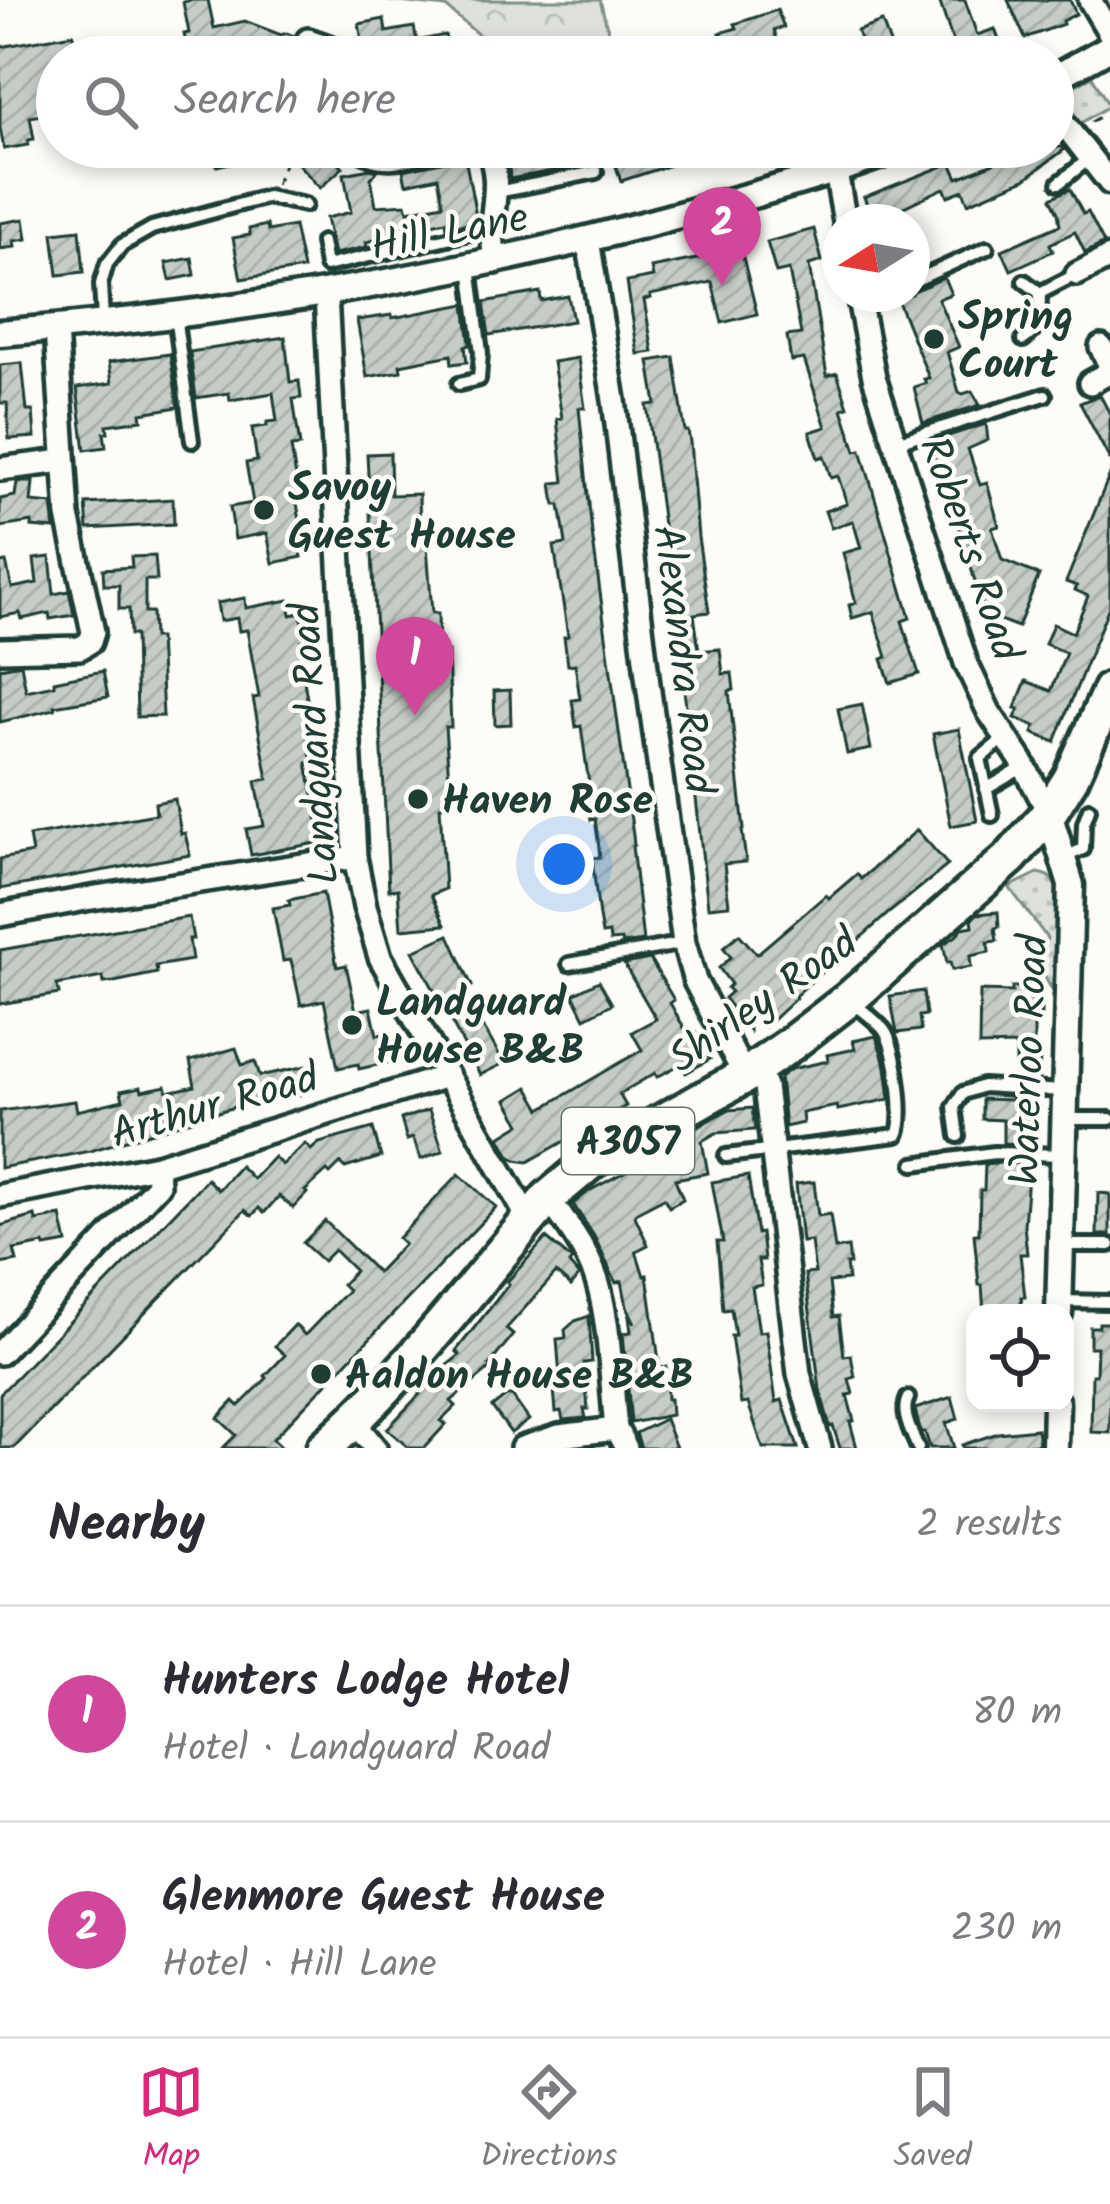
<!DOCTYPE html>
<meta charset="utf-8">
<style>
body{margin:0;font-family:Kalam,sans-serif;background:#f7f7f7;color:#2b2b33}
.controls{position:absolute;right:36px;bottom:36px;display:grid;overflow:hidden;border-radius:24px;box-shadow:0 6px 18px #0003}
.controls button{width:108px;height:108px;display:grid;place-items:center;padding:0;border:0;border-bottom:3px solid #e1e1e2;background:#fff;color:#2b2b33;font:60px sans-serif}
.compass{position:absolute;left:822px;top:204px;width:108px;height:108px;border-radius:50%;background:#fff;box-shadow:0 6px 18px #0003;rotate:259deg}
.you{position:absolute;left:564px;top:864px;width:42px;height:42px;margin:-30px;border:9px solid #fff;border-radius:50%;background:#1a73e8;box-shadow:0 0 0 18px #1a73e833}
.badge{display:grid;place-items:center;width:78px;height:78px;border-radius:50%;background:#db2777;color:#fff;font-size:39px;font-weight:700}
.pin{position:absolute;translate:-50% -99px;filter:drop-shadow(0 3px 6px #0008)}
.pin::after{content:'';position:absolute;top:63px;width:42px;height:36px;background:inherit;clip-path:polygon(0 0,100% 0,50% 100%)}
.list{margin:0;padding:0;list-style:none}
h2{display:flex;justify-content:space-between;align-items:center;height:156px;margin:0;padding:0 48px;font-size:51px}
h2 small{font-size:39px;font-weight:400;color:#7c7c81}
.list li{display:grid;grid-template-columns:78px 1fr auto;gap:36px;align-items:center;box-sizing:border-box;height:216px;padding:0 48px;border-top:3px solid #e1e1e2}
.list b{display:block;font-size:45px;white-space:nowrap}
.list p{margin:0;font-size:39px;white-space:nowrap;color:#7c7c81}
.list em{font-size:39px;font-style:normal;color:#7c7c81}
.icon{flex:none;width:66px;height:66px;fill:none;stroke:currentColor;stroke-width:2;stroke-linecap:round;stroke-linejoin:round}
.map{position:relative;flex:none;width:1110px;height:1448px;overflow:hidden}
.search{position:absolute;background:#fff;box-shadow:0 6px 18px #0003;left:36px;right:36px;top:36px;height:132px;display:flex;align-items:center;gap:30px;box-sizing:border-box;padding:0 42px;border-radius:66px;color:#7c7c81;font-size:45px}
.sheet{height:588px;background:#fff}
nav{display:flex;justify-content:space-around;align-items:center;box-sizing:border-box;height:168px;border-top:3px solid #e1e1e2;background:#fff;font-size:33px;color:#7c7c81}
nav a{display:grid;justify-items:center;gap:6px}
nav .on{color:#db2777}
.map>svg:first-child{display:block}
.green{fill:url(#green-dots);stroke:#7e8e88;stroke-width:3}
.forest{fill:url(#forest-crowns);stroke:#7e8e88;stroke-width:3}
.building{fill:url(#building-hatch);stroke:#1f3d34;stroke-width:3}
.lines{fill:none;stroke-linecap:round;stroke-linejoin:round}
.service-casing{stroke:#1f3d34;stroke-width:20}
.minor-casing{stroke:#1f3d34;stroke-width:30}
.tertiary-casing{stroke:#1f3d34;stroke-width:33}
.primary-casing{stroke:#1f3d34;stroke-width:42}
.path{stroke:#1f3d34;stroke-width:3;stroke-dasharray:9 9;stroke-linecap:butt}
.service{stroke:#fdfcf7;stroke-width:10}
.minor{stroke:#fdfcf7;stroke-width:21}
.tertiary{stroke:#fdfcf7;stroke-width:24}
.primary{stroke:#fdfcf7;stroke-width:33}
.poi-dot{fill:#1f3d34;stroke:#fdfcf7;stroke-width:4.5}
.labels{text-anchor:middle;stroke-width:9;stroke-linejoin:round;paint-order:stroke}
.shield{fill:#fdfcf7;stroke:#62766e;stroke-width:3}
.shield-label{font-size:39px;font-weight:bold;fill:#1f3d34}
.street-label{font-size:42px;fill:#1f3d34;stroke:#fdfcf7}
.poi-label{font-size:42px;font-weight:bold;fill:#1f3d34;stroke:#fdfcf7;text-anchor:start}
</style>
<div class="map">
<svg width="1110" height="1448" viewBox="0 0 1110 1448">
<defs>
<pattern id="green-dots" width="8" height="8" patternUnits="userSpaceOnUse" patternTransform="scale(3)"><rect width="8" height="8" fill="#dde0db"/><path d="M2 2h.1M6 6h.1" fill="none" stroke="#bdc1bd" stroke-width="1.8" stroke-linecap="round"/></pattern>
<pattern id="forest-crowns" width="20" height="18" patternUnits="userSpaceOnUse" patternTransform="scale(3)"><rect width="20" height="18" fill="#dde0db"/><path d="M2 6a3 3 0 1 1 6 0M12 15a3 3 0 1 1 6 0" fill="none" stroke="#bdc1bd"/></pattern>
<pattern id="building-hatch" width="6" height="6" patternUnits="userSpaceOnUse" patternTransform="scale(3)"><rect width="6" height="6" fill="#c6cdc7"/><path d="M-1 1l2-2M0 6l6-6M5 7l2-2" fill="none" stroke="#aab1ac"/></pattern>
</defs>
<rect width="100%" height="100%" fill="#fdfcf7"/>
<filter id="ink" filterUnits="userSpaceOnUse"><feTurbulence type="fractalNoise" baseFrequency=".00833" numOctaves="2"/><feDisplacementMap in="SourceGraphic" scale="24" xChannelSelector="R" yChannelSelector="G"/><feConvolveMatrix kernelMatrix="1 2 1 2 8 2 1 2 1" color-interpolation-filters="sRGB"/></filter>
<g filter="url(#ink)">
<!-- green -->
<g class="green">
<polygon points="1092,76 1109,106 1079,124 1062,93"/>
<path d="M1038,873C1046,875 1050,875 1054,883C1063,899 1056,969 1051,988C1038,967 1039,962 1047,938L1009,887Z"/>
</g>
<!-- forest -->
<polygon class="forest" points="381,0 600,0 613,49 608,57 504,57 446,7"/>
<!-- building -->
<g class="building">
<polygon points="192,0 208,0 214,28 245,21 281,35 287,33 294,36 294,48 289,50 287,57 150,57 150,50 186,43 184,34 189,33 183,2"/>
<polygon points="939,0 965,0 977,35 995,29 1003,51 986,57 916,57 915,54 953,42"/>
<polygon points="1008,0 1070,0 1076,14 1062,21 1063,24 1025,38"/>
<polygon points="777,10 784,27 774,30 783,57 737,57 735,51 727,54 720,33 737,28 735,24"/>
<polygon points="384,19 386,32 414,27 417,41 445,35 450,57 365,57 359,24"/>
<polygon points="882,22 895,57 866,57 857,31"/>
<polygon points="73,34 77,57 57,57 57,112 30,117 34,139 28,140 28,145 4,149 0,128 0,47"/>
<polygon points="122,42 125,57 81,57 80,50"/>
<polygon points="213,147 275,147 276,153 217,166"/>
<polygon points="283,147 326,147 343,167 320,188"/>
<polygon points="521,147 717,147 717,150 621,181 612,155 567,163 568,168 510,179 509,167"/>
<polygon points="1031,147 1063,147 1065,149 1025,179 968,203 963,190 948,196 944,188 874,221 864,197 951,163 958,178"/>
<polygon points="465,157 477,221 447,228 446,221 411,228 412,233 366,242 367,247 334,254 326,218 351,212 344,174 370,169 377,171 371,178 376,206 406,204 408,211 443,204 438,177 406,184 403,170"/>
<polygon points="1070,189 1083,214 1088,212 1104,243 1085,253 1075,232 1050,244 1053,251 1011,270 1002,250 1060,225 1058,213 1051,198"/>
<polygon points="24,219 27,239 14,241 15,247 0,249 0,223"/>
<polygon points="267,225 268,231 294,226 303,269 241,279 233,238 250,235 249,229"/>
<polygon points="814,229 822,261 809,265 827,376 837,373 848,407 842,409 856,451 861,450 910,618 902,621 919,674 890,683 882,659 887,657 873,612 852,618 849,605 856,603 843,553 861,548 853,521 831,528 825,511 847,504 838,476 831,478 824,456 818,458 810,432 826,427 804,359 791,361 787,336 801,334 789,270 776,273 767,242"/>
<polygon points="80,230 84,272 58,275 53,233"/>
<polygon points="740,245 757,314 722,323 712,282 650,295 651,298 644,300 653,352 638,354 627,282 653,277 651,268 706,257 705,254"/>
<polygon points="192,258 195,275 170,280 166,263"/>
<polygon points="944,278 951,294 938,299 959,347 947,352 959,392 963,394 972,391 980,405 923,423 914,387 926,383 924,379 929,378 895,294 912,294 912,292"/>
<polygon points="540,292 541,301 568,296 573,321 489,335 484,302"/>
<polygon points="465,304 470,345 465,346 467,362 452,364 451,355 400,365 401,371 367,377 357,320 392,315 392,318"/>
<polygon points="285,337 290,382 299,381 301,398 293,399 300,446 291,447 297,484 294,485 301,527 296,528 302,557 273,563 267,533 235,539 230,507 253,503 246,463 257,461 252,428 267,426 267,422 277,421 273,393 230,400 229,393 196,398 190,352"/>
<polygon points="170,354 178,407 141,413 142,420 107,425 108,432 104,433 106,447 85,450 77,388 112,383 109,362"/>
<polygon points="674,357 685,431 688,431 690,442 698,537 709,612 694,614 699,651 720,649 723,674 732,673 734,690 729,691 744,829 742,830 746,862 724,864 729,905 708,907 680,653 647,405 656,404 649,361"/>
<polygon points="578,358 585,408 579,408 592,533 633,835 634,845 632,846 643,941 622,944 621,940 610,941 609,933 602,934 599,917 592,858 600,857 598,840 595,819 591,820 587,793 590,792 581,726 576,727 572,700 580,699 575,664 568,665 564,637 568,636 565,616 554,546 566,544 560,505 555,505 552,483 564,482 557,419 562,418 553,362"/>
<polygon points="22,363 27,411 33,411 35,437 9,439 7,403 0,403 0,365"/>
<polygon points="1100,395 1110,414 1110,460 1080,403"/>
<polygon points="986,424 988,440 968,449 980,485 987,483 999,526 992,528 1002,560 1039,575 1018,627 984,614 966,549 955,515 949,509 929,442"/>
<polygon points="390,453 391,495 419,494 420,532 426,532 432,613 438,613 439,652 448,652 451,727 445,727 451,805 440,806 445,889 431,895 445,925 401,929 398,889 389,890 367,454"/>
<polygon points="1110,474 1110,604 1055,742 1033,733 1035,726 1015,718 1019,709 1015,708 1026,681 1051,691 1066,653 1045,644 1053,624 1073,633 1088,596 1075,590 1077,586 1066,582"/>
<polygon points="17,482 33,482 31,502 52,504 55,529 32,527 32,522 0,527 0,499 15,496"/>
<polygon points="173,499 174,524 88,529 86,504"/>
<polygon points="155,556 157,580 145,580 145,612 152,612 153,638 159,638 163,716 137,717 135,635 130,635 129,609 119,609 119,585 104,585 103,569 132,567 131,557"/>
<polygon points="50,557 54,594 69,591 74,615 50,619 49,613 22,619 20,613 0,617 0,563 6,562 12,588 37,583 34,559"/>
<polygon points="245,598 246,608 289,600 291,615 301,613 306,640 301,641 308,680 304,681 311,722 305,723 312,762 307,763 322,842 251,855 246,829 264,826 256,781 268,779 253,698 259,697 247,630 239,631 237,618 220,621 217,603"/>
<polygon points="21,664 26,691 54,685 54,681 103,671 108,697 54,706 55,709 0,722 0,668"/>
<polygon points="510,690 511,724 495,725 494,691"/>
<polygon points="862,704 871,749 847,754 838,709"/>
<polygon points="959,729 977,821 951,826 933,734"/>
<polygon points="175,799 181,834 185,833 190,855 0,889 0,859 32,853 29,836 156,814 155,803"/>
<polygon points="917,830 948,865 890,912 795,996 796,998 766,1026 763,1011 748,1013 749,1030 724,998 731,992 727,988 731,984 719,968 731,957 723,947 739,934 757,954 826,895 829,898 857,874 861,879"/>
<polygon points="323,893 337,967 346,965 356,1011 371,1008 377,1035 384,1034 390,1062 359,1069 358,1064 338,1068 324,1000 301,1005 291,960 283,961 273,908 290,905 289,900"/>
<polygon points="998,912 999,927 995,928 997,941 988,942 989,952 970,956 971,967 952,970 950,962 947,963 943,944 956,936 962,928 973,926 972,919 977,914"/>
<polygon points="189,917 193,939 189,939 192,960 156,966 157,973 114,982 104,983 103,977 57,985 59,994 0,1004 0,950"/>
<polygon points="449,935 472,986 462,990 504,1063 480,1075 413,951"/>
<polygon points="650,959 674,1000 670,1003 689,1037 696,1033 710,1059 686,1073 681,1064 657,1077 655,1073 619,1094 626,1106 528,1162 516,1160 510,1156 500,1137 521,1124 507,1100 528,1087 541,1109 642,1050 632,1032 656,1019 624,964"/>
<polygon points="599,981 612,1004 585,1018 573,994"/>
<polygon points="1012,987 1041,987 1041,1014 1034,1014 1034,1053 1040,1053 1039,1080 1016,1078 1016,1045 979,1046 980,991 1012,992"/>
<polygon points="923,991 926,1015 919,1016 921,1030 897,1033 890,996"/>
<polygon points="876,1036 886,1067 890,1099 838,1110 837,1106 802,1113 803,1123 785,1127 780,1077 791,1069 828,1061 827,1055 855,1049 853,1041"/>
<polygon points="236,1048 242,1065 255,1061 260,1076 311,1065 313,1079 306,1080 308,1093 288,1097 288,1094 256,1105 254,1101 90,1151 0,1168 0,1111 75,1101 77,1111 123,1100 121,1091 141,1087 142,1091 166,1086 168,1092 195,1086 190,1061"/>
<polygon points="1012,1098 1030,1099 1028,1144 1003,1143 1003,1120 982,1119 982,1099 1012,1100"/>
<polygon points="752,1108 755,1130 716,1133 702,1141 708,1173 675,1179 683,1199 669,1207 664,1198 637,1212 635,1216 648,1245 636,1251 644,1276 647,1275 660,1368 666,1367 667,1399 670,1399 671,1415 631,1423 623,1333 631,1332 629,1317 635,1323 627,1307 622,1281 616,1283 594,1236 573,1204 589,1191 694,1135 691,1130 728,1110"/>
<polygon points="429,1110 443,1151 421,1159 413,1138 407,1140 401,1119"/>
<polygon points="373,1128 381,1157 345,1168 341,1163 330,1174 327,1171 305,1191 307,1193 293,1208 279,1196 264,1213 259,1208 252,1216 245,1210 14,1448 0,1448 0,1394 207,1179 218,1190 240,1166 253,1179 274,1157 282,1165 305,1144 311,1150 319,1143"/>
<polygon points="995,1163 1029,1164 1024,1225 1027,1254 1020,1254 1025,1297 1021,1297 1023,1313 984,1313 982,1285 979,1285 974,1234 979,1234 980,1190 984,1190 985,1164"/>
<polygon points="459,1174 496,1207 273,1439 282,1448 223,1448 236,1435 218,1418 234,1401 239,1406 267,1378 265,1376 285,1355 275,1346 295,1325 305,1335 348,1290 342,1284 355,1271 334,1250 323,1261 303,1243 325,1221 377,1272 404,1244 398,1238"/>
<polygon points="748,1176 757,1234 761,1233 764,1260 758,1260 762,1285 752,1287 759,1332 766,1331 776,1402 782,1400 798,1448 763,1448 748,1403 741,1404 731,1336 735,1336 731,1309 723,1310 717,1242 723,1242 712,1182"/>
<polygon points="814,1182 818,1216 830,1214 835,1249 848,1247 850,1264 846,1264 848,1280 829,1282 833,1317 839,1316 844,1356 851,1355 855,1377 849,1379 853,1394 847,1395 854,1421 850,1422 857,1448 840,1448 833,1426 830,1427 820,1390 805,1274 815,1273 811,1241 802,1242 796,1184"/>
<polygon points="1098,1193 1110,1194 1110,1235 1097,1235"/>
<polygon points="35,1216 36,1221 61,1216 67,1243 45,1247 44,1244 14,1250 17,1261 0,1264 0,1226"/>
<polygon points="546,1238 572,1260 569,1264 579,1276 571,1286 556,1273 506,1329 513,1335 489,1365 492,1367 451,1401 456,1406 441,1421 446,1424 424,1448 409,1448 387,1429 436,1377 435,1375 460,1355 456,1351 509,1284 507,1282"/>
<polygon points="589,1316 592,1362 584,1363 588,1409 584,1409 586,1418 563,1420 561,1411 556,1412 553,1378 560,1378 557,1339 566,1338 565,1330 575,1321"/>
<polygon points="1099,1323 1110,1323 1110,1433 1091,1432 1092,1375 1096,1375 1097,1347 1090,1347 1090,1327 1099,1327"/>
<polygon points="506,1396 512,1396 529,1420 511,1433 492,1407"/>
<polygon points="952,1397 958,1419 946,1423 954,1448 930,1448 925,1432 922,1432 919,1426 915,1409"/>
<polygon points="665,1419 676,1448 641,1448 636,1433"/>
<polygon points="1037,1429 1039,1444 1025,1445 1025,1448 963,1448 962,1445 998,1433"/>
</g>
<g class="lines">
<defs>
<g id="service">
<polyline points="1059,183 1090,158"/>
<polyline points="497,192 596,172"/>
<polyline points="322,242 326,266 491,228"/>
<polyline points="1024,281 1040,293 1077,274"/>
<polyline points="912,282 987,248"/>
<polyline points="860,305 885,294"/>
<polyline points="175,315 192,441"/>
<polyline points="103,320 101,284 107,264 122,245 152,228 267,197 305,205"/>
<path d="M1023,340C1043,326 1039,317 1040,293"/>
<polyline points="459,384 479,379 481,353 470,267"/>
<polyline points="894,443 1045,395"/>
<polyline points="986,789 1024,767"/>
<polyline points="992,815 980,758 1006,737"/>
<polyline points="1063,858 1083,849 1084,823 1089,809"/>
<polyline points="569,964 684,943"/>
<polyline points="1065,1119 1110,1119"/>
<polyline points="958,1136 954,1107 963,1093 983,1086 1062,1091"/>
<path d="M726,1156L897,1135C906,1117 896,1046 884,1030C876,1020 864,1012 855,1004"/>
<polyline points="914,1164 994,1153 1064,1155"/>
<polyline points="1061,1245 1110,1245"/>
<polyline points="1059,1301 1110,1302"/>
<path d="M908,1398C900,1413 912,1433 918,1448"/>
</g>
<g id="minor">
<polyline points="1090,0 1110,34"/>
<polyline points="308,40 342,52 344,57"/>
<polyline points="1053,110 1110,183"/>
<path d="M360,147C382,166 415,152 441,147"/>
<path d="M487,147C500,174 495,195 492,223C491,236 494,250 495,262"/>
<polyline points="836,172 845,222"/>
<polyline points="588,240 614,400 648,684 684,943 695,981 745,1076"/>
<polyline points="1077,274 1110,257"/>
<polyline points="326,294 355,857 365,907 380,957 529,1220"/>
<polyline points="858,294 874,377 966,663 989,712 1021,760 1049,813"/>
<polyline points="1101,347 1110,366"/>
<polyline points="1090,383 1110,372"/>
<polyline points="0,469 63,461"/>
<polyline points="0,650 80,648 90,642 93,632 68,516 56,329"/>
<polyline points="0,915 91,898 355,857"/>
<polyline points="758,1068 765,1086 799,1374 820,1448"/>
<polyline points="0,1196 157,1166 447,1076"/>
<path d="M548,1198C565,1221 582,1243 593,1270C610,1310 611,1383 616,1429L626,1448"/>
<polyline points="0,1353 158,1185 157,1166"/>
<polyline points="354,1422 375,1448"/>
<polyline points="522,1448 559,1436 616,1429"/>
</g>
<g id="tertiary">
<polyline points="1053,79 1110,47"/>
<path d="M0,333C232,314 459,276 683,214C757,194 830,175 902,147"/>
<polyline points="1049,813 1071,885 1059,1313"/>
<polyline points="1055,1448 1056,1403"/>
</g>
<path id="primary" d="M324,1448C408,1374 475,1282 548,1198L593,1160L745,1076L791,1044L849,999L1011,857L1049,813L1071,778L1110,690"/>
</defs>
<!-- service casing -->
<use href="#service" class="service-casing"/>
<!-- minor casing -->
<use href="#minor" class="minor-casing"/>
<!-- tertiary casing -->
<use href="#tertiary" class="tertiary-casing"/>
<!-- primary casing -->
<use href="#primary" class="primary-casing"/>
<!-- path -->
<g class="path">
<polyline points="1110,97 1110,98"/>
<polyline points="1091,122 1110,111"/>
<polyline points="945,147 951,163"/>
<polyline points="329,151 334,147"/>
<polyline points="276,185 290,148"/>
</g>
<!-- service -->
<use href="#service" class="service"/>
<!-- minor -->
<use href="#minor" class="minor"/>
<!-- tertiary -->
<use href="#tertiary" class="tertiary"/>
<!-- primary -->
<use href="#primary" class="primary"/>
</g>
</g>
<!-- markers -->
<g class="poi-dot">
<circle cx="934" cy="339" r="12"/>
<circle cx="264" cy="510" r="12"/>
<circle cx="418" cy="799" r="12"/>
<circle cx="352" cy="1025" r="12"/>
<circle cx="321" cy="1374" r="12"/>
</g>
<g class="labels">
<!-- shield labels -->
<rect class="shield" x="562" y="1108" width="132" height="66" rx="9"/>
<g class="shield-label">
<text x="628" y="1155">A3057</text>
</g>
<!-- street labels -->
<g class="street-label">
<text transform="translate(449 230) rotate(-11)" y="15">Hill Lane</text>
<text transform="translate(972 548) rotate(71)" y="15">Roberts Road</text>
<text transform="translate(685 659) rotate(83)" y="15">Alexandra Road</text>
<text transform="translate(313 744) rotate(-94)" y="15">Landguard Road</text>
<text transform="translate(762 999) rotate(-35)" y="15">Shirley Road</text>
<text transform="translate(1027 1060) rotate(-88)" y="15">Waterloo Road</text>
<text transform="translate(214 1104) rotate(-16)" y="15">Arthur Road</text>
</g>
<!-- poi labels -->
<g class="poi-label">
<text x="958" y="330">Spring<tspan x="958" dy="48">Court</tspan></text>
<text x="288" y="501">Savoy<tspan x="288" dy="48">Guest House</tspan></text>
<text x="442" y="814">Haven Rose</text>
<text x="376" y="1016">Landguard<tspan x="376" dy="48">House B&amp;B</tspan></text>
<text x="345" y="1389">Aaldon House B&amp;B</text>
</g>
</g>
</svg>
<div class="controls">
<button><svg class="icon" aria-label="locate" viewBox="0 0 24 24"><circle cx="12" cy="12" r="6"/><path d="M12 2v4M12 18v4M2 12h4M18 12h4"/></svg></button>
</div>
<svg class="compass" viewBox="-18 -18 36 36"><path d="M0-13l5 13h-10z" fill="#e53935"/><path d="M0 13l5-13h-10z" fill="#7c7c81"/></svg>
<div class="you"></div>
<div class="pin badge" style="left:415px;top:716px;background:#d1479c">1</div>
<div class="pin badge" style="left:722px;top:286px;background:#d1479c">2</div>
<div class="search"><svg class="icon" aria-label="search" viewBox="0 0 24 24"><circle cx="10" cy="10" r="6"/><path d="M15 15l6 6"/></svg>Search here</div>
</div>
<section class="sheet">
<h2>Nearby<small>2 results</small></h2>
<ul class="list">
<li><span class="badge" style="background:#d1479c">1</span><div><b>Hunters Lodge Hotel</b><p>Hotel · Landguard Road</p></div><em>80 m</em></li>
<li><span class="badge" style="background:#d1479c">2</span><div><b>Glenmore Guest House</b><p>Hotel · Hill Lane</p></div><em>230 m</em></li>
</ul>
</section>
<nav>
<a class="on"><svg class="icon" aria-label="map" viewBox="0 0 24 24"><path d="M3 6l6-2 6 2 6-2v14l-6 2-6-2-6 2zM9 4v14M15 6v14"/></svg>Map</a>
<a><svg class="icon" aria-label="directions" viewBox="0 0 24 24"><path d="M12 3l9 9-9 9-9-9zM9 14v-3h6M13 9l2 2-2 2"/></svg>Directions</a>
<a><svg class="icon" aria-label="saved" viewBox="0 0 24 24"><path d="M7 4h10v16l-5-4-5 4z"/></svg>Saved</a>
</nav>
